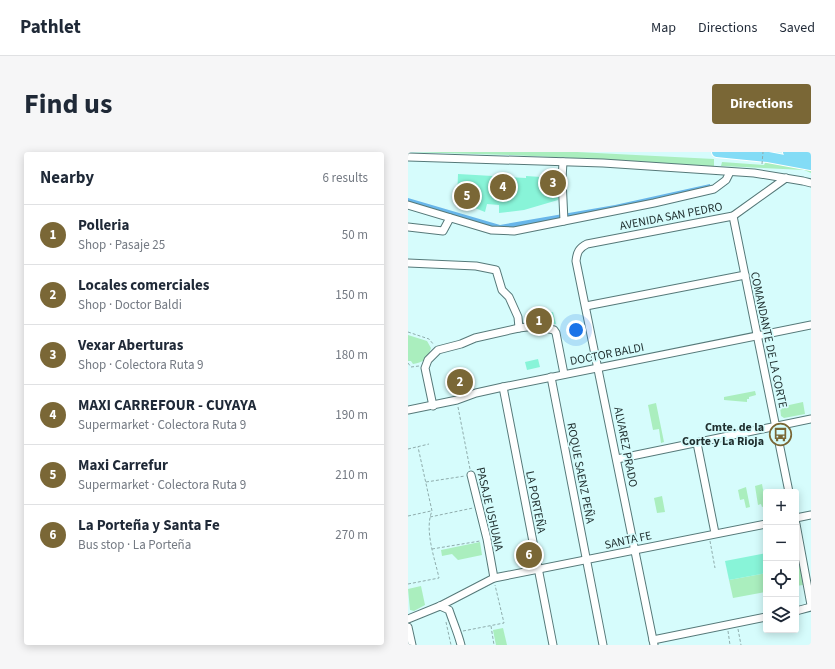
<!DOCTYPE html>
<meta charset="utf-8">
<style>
body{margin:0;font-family:"Source Sans 3",sans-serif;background:#f6f6f7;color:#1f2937}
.controls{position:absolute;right:12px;bottom:12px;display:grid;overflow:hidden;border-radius:4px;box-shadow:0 2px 10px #0003}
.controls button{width:36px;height:36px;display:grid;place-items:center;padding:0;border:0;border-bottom:1px solid #e0e1e3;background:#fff;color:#1f2937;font:20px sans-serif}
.you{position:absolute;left:168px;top:178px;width:14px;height:14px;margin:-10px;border:3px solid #fff;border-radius:50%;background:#1a73e8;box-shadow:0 0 0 6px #1a73e833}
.badge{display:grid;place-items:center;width:26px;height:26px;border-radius:50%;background:#7a6736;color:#fff;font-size:13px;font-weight:700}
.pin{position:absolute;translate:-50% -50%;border:2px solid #fff;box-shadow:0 1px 4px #0006}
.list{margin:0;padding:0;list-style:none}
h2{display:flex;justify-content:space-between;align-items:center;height:52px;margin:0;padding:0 16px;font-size:17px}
h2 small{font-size:13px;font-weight:400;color:#747a83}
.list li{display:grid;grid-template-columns:26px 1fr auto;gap:12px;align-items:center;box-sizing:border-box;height:60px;padding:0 16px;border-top:1px solid #e0e1e3}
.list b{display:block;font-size:15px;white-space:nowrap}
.list p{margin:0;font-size:13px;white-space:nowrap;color:#747a83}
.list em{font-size:13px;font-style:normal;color:#747a83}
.icon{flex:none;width:22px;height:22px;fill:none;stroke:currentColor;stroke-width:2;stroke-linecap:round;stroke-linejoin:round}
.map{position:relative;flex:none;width:403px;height:493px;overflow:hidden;border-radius:4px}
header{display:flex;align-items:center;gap:24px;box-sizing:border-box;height:56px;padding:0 20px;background:#fff;border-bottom:1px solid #e0e1e3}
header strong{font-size:19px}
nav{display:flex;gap:22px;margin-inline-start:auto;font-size:14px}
.intro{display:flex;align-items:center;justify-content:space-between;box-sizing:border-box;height:96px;padding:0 24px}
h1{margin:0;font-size:28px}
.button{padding:10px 18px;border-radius:4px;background:#7a6736;color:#fff;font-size:14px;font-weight:700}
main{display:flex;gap:24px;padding:0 24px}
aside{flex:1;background:#fff;border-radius:4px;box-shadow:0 2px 10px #0003}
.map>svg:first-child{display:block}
.green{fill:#aaeebe}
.water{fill:#68b6ea}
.building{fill:#88f4d8}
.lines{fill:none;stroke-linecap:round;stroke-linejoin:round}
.minor-casing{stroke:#567979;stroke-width:9}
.highway-casing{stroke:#fff;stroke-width:12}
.path{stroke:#8facac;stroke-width:1;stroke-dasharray:3 2;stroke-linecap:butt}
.minor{stroke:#fff;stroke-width:7}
.highway{stroke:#83dcf6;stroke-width:10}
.path-bridge{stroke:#8facac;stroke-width:1;stroke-dasharray:3 2;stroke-linecap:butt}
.labels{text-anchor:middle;stroke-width:3.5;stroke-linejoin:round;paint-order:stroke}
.street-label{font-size:12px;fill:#1f2e2e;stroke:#d6fcfc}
.poi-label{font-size:12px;font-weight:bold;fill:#1f2e2e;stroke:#d6fcfc;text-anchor:end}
</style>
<header>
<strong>Pathlet</strong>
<nav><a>Map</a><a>Directions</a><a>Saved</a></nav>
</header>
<div class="intro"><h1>Find us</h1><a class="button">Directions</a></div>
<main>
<aside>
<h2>Nearby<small>6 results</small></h2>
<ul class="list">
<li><span class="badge">1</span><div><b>Polleria</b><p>Shop · Pasaje 25</p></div><em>50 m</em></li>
<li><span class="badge">2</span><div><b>Locales comerciales</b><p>Shop · Doctor Baldi</p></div><em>150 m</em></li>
<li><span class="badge">3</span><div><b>Vexar Aberturas</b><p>Shop · Colectora Ruta 9</p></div><em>180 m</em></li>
<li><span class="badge">4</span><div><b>MAXI CARREFOUR - CUYAYA</b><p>Supermarket · Colectora Ruta 9</p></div><em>190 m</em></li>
<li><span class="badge">5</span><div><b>Maxi Carrefur</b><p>Supermarket · Colectora Ruta 9</p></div><em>210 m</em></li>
<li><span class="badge">6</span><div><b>La Porteña y Santa Fe</b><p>Bus stop · La Porteña</p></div><em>270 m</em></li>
</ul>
</aside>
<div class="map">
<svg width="403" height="493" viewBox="0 0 403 493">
<rect width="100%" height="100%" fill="#d6fcfc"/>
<!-- green -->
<g class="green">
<polygon points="0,0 169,0 306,7 306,15 208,8 102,3"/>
<polygon points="358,9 403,17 403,21 396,18 313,14 314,10 356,13"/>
<path d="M0,183L19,189L23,196C20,207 16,210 5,212L3,209H0Z"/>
<polygon points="347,239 348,243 341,245 341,247 339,247 339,250 316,248 316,245"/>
<polygon points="395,250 397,262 376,266 373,264 372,255"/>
<polygon points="248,251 256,290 253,291 251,277 245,278 240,253"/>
<polygon points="354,332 358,354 354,355 353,352 350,353 347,334"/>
<polygon points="338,335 342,355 338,356 336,347 332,348 330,338"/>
<polygon points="254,344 257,360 249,361 246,346"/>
<polygon points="72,390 74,403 50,408 44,402 34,404 33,398"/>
<polygon points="392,414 395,433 388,434 388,415"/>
<polygon points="358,421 358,440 325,446 321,428"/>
<polygon points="13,434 17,453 6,459 2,458 0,437"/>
<polygon points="95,476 99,493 88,493 85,478"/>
</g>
<!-- water -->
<polygon class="water" points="302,32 303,37 92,78 0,52 0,46 92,73 207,53"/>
<!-- building -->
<g class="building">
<polygon points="50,22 118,26 118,24 149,26 150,48 116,58 91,61 91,53 79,52 77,60 49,49"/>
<polygon points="145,160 148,172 137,171 136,162"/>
<polygon points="130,207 132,215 119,218 117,210"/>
<polygon points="61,222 63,233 43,237 41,225"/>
<polygon points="358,401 358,421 321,428 317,409"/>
</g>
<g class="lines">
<defs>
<g id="minor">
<polyline points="0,5 195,11 346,21 395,29 403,31"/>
<polyline points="155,10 154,27 156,69"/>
<polyline points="0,53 83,78 106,79 246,51 306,37 318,28 322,20"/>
<polyline points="325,64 381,340"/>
<polyline points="0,75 35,79 42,66"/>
<polyline points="0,111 68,114 88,118 94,138 101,145 110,165 111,176 127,174 146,178 148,181 156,222"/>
<polyline points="178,154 337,123"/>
<polyline points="143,225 195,493"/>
<polyline points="95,235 145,493"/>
<polyline points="25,254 17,216 20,208 30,198 53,192 67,186 111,176"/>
<polyline points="0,258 49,248 68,241 95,235 403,173"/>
<polyline points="289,291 307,381"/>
<polyline points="209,307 403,267"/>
<polyline points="63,323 79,387 86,426"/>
<polyline points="388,366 403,363"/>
<polyline points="388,372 403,453"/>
<path d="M32,454L41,458C45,470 50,481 53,493"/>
<polyline points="388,459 403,455"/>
<polyline points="0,467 32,454 86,426 358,372"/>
<polyline points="0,475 4,493"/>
<polyline points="245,488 358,465"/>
<path d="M246,493L168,109C169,100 171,96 179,92L325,64L378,26"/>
</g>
<g id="highway">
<polyline points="309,0 360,5 403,13"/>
<polyline points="380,0 403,5"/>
</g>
</defs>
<!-- minor casing -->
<use href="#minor" class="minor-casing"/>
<!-- highway casing -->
<use href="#highway" class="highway-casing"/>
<!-- path -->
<g class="path">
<polyline points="0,180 21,187 26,193"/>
<polyline points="0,211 3,215 11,214"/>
<polyline points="50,255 62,317"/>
<polyline points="0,297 21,292"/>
<polyline points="18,330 57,324"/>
<polyline points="0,364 23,359"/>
<polyline points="22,365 65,356"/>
<polyline points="302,389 307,416"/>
<polyline points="24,397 72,389"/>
<path d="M0,432L31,426C27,407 16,378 24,359L10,295"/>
<polyline points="38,470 43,493"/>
<polyline points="83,474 86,493"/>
<polyline points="330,477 333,493"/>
<polyline points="55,479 96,471 87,433"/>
<polyline points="320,479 322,493"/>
</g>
<!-- minor -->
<use href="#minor" class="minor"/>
<!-- highway -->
<use href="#highway" class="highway"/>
<!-- path-bridge -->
<polyline class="path-bridge" points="354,12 355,0"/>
</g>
<!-- icons -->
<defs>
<symbol id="bus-ring" viewBox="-11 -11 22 22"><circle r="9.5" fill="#d6fcfc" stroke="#7a6736" stroke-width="1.5"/><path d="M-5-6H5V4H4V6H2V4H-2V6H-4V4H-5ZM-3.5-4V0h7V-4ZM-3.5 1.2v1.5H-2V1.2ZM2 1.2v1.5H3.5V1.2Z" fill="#7a6736"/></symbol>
</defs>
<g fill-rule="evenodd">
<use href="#bus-ring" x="360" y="270" width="25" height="25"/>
</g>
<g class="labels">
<!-- street labels -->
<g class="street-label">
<text transform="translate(263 64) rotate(-11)" y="4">AVENIDA SAN PEDRO</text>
<text transform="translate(361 188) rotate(78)" y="4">COMANDANTE DE LA CORTE</text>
<text transform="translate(199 202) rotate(-11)" y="4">DOCTOR BALDI</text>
<text transform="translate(218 295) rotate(79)" y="4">ALVAREZ PRADO</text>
<text transform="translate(173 321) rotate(79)" y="4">ROQUE SAENZ PEÑA</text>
<text transform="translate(128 350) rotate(79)" y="4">LA PORTEÑA</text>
<text transform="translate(82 357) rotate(77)" y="4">PASAJE USHUAIA</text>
<text transform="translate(220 388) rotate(-12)" y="4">SANTA FE</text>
</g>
<!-- poi labels -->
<g class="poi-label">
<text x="356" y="279">Cmte. de la<tspan x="356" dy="14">Corte y La Rioja</tspan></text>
</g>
</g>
</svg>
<div class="controls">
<button>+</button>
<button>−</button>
<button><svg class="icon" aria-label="locate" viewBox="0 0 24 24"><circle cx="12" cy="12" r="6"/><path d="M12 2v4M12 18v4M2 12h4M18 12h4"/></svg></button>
<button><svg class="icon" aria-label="layers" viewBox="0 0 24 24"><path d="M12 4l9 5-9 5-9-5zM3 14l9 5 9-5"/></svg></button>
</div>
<div class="you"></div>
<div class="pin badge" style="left:131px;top:169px">1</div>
<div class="pin badge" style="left:52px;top:230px">2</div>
<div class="pin badge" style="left:145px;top:31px">3</div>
<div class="pin badge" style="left:95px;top:35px">4</div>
<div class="pin badge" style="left:59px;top:44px">5</div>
<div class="pin badge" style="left:121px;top:403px">6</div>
</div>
</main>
